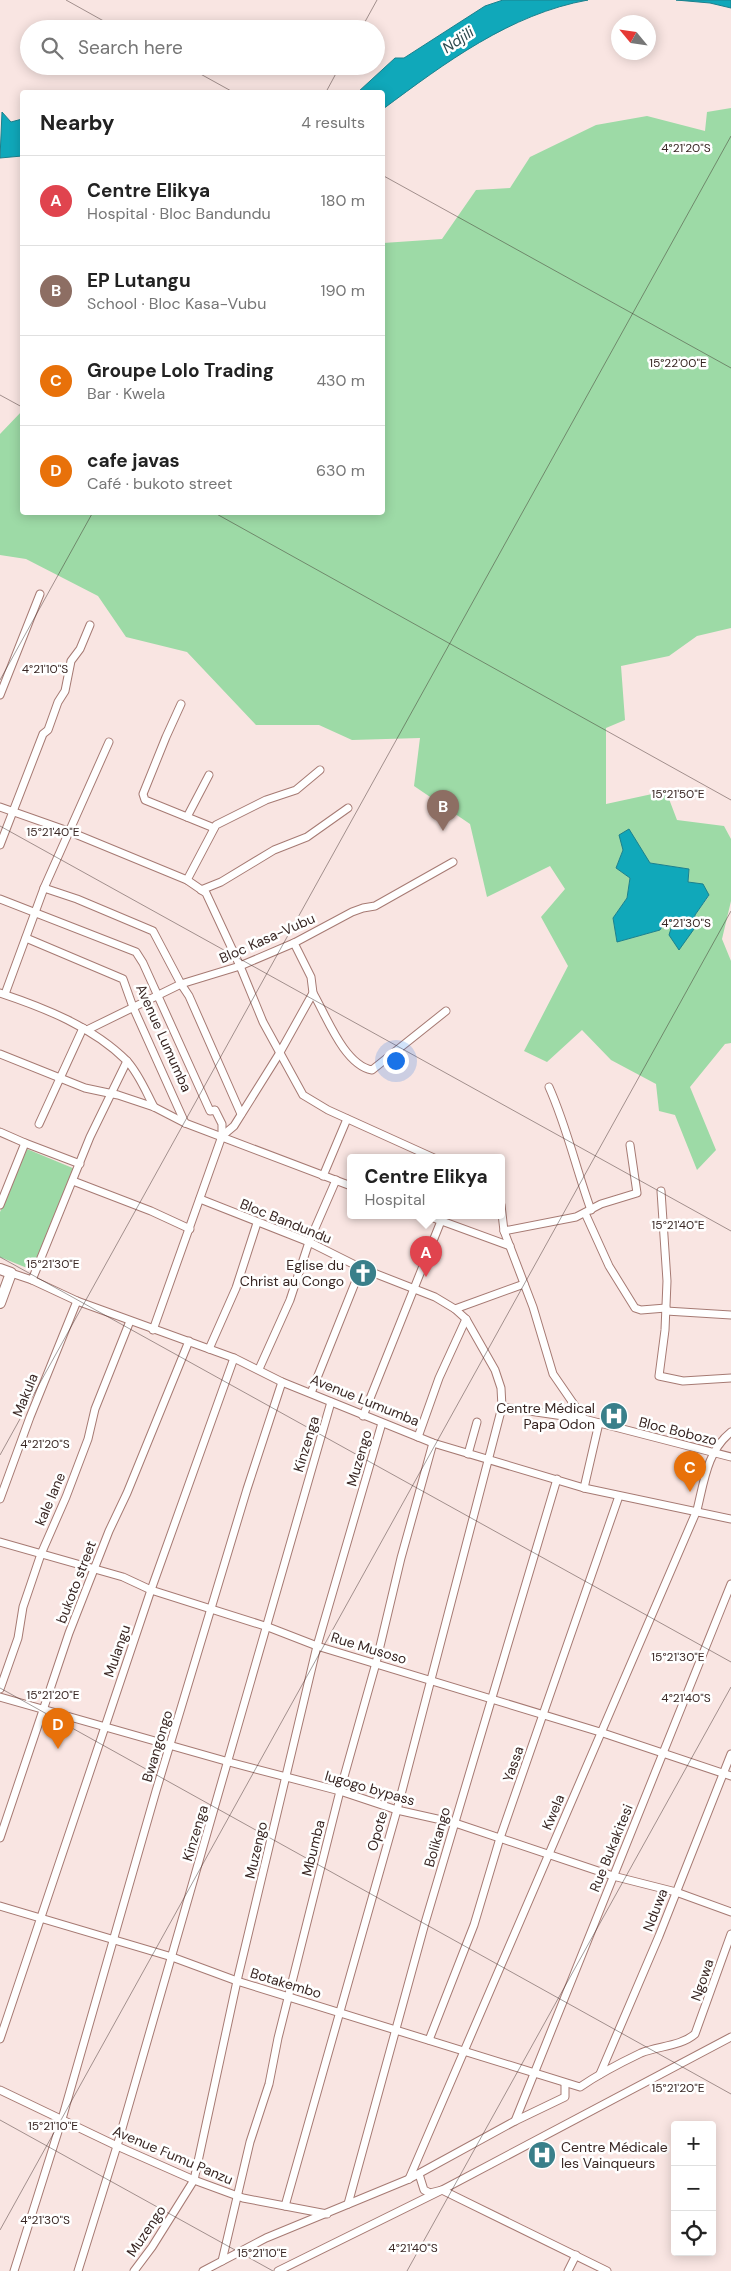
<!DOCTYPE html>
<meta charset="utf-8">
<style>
body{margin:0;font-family:"DM Sans",sans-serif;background:#f2f2f2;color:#222}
.controls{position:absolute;right:15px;bottom:15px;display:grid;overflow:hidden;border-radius:5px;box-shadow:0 2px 12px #0003}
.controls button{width:45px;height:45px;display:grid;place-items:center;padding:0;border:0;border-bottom:1px solid #e0e0e0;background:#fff;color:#222;font:25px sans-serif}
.compass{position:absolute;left:611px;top:15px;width:45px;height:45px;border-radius:50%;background:#fff;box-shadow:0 2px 12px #0003;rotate:299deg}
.you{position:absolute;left:395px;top:1060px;width:18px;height:18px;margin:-12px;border:4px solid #fff;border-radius:50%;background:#1a73e8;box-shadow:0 0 0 8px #1a73e833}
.badge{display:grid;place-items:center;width:32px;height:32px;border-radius:50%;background:#b45309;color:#fff;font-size:16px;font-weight:700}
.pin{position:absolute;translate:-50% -41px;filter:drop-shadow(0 1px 2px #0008)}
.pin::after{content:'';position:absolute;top:26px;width:18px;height:15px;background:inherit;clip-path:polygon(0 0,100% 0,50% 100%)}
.popup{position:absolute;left:347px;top:1154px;width:158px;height:65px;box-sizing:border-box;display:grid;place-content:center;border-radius:5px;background:#fff;filter:drop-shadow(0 1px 4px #0005);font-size:16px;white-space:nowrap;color:#767676}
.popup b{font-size:19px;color:#222}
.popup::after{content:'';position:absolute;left:50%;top:100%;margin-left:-10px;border:10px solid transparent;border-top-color:#fff}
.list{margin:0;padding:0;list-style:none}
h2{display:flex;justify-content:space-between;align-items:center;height:65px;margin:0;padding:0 20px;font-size:21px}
h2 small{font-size:16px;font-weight:400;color:#767676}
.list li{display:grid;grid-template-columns:32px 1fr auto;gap:15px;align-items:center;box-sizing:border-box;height:90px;padding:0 20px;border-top:1px solid #e0e0e0}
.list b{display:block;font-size:19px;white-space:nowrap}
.list p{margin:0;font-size:16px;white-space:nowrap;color:#767676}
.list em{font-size:16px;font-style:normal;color:#767676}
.icon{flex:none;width:28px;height:28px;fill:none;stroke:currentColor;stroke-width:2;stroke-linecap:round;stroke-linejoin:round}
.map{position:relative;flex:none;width:731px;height:2271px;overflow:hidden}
.search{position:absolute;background:#fff;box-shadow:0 2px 12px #0003;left:20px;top:20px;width:365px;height:55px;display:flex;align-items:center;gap:12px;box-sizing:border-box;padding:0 18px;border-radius:28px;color:#767676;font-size:19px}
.panel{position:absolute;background:#fff;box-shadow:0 2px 12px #0003;left:20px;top:90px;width:365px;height:425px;border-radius:5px}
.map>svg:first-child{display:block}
.green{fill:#9ddaa6;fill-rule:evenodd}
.water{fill:#10a8ba;stroke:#1c818d}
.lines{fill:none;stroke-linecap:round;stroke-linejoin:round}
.street-casing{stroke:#a67a73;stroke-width:9}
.secondary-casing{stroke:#a67a73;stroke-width:12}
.street{stroke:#fff;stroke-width:7}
.secondary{stroke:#fff;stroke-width:10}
.ticks{fill:none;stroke:#382623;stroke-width:1;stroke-opacity:0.45}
.labels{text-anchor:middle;stroke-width:5;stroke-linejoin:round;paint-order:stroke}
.street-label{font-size:14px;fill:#382623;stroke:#fff}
.poi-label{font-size:14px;fill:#382623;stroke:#fff;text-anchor:end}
.water-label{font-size:15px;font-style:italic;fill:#2f4b4f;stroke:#fff}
.ticks-label{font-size:12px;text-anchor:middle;fill:#382623;stroke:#fff;stroke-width:5;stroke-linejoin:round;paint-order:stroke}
</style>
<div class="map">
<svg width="731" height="2271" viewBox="0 0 731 2271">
<rect width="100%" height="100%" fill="#f9e5e2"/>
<!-- green -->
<g class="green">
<path d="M731,108V628L697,636L669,656L621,666L625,720L606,728V804L666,791L677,820L724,826L731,839V901L722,939L731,961V1043L725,1044L690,1087L716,1150L697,1170L675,1115L659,1111L656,1084L611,1060L582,1030L547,1062L524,1051L568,966L541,917L565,889L550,866L487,897L470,824L414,786L420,738L352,740L319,725H256L187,652L126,637L98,596L26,559L0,555V434L22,411V512H382L383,243L442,239L476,190L510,188L530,157L596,125L647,116L705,131L707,112ZM623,850L650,863L689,869L688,882L709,896L695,915L694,929L665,921L660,930L617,942L613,918L627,898L630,878L616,868Z"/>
<polygon points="27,1149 75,1169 32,1270 0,1257 0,1212"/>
</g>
<!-- water -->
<g class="water">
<path d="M503,0H588C510,14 445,63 383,109L382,92H358L395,58H404L485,6Z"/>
<polygon points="676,0 731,0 731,8 710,3"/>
<polygon points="2,112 11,122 22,119 22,156 0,158"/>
<polygon points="629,829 650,863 689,869 688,882 703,884 709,895 695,915 694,929 679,950 669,935 673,922 665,921 660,930 617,942 613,918 627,898 630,878 616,868 623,850 619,835"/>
</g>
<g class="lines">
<defs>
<g id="street">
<polyline points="0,695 40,594"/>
<polyline points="181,704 166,737 143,794 145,800 214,828"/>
<polyline points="0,807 68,831 187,880 206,893 240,966 263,1022 303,1095 328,1110 434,1158"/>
<polyline points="187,817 209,775"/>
<polyline points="0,845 43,734 48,730 58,702 65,691 71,661 80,649 90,625"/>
<polyline points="187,880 216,825 266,800 296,790 320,770"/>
<polyline points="44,888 77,899 153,931 181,984 189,996 241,1114"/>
<polyline points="201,890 221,882 274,850 307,837 348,808"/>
<polyline points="0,899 136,952 143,963 210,1111 215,1110 222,1124 222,1136 153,1330"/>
<polyline points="26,938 123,979 133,1007 185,1123"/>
<path d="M0,993C45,1008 93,1027 127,1061C139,1074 146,1092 154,1107"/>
<path d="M313,993C326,1015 344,1065 372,1070L446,1011"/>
<polyline points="5,994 44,888 109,742"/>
<polyline points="87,1030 181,984 240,966 294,943 352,912 363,908 375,906 453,862"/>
<polyline points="0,1054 85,1088 118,1095 154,1107 185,1123 351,1186"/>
<path d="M549,1087C567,1127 576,1169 591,1210"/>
<polyline points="39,1124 83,1028"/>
<polyline points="0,1132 25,1143"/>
<polyline points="222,1136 234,1126 279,1054 313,993 311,977 294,943"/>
<polyline points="323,1176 347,1119"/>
<polyline points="73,1181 151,1211 190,1229"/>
<polyline points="661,1191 667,1281 665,1330 659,1376 683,1381 731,1378"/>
<polyline points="200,1199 309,1242 361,1268 435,1297 455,1309 466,1319 495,1370 501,1388 502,1407 397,1810 285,2206"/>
<polyline points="0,1205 25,1143 80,1164"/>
<polyline points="501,1205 504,1231 533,1307 553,1374 584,1419"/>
<polyline points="585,1213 609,1266 635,1308 641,1310 666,1308"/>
<polyline points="428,1216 510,1246"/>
<polyline points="504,1231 576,1217 601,1204 637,1193 630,1145"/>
<polyline points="11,1273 32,1280 77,1301 234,1358 282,1382 433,1443 584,1488 731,1519"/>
<polyline points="32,1280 90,1137 127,1061"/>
<polyline points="455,1309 524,1284"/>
<polyline points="666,1311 731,1315"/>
<polyline points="209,1349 236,1288 257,1223"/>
<polyline points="259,1369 290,1300 309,1242 336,1180"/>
<polyline points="311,1393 361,1268"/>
<polyline points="502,1407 584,1419 731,1457"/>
<polyline points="363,1416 441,1221"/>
<polyline points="418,1437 439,1378 466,1319"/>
<polyline points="468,1454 477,1422"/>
<polyline points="584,1488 599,1423"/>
<polyline points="0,1499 30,1417 77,1301"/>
<polyline points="0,1542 123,1577 151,1590 268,1627 317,1646 600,1732 731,1776"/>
<polyline points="0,1689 18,1638 23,1607 41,1554 66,1497 88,1439 95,1409 130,1321"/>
<polyline points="0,1697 229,1762 340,1791 397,1810 455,1823 613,1876 676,1892 731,1912"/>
<polyline points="0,1838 69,1633 109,1531 127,1493 189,1341"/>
<path d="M0,1906L172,1957L237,1981L580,2087C599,2074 620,2063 641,2053C659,2046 681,2046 695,2034L731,1934"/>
<polyline points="0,2039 151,1590 234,1358"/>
<polyline points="429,2040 474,1925 500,1838 619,1496"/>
<polyline points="600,2074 659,1936 731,1754"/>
<polyline points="0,2090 117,2146 194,2180 243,2198 327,2214"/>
<polyline points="515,2121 731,1584"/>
<polyline points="419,2174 424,2190 430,2193 442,2190 607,2271"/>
<path d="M409,2179L697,1510C704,1482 707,1451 731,1432"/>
<polyline points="348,2204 425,1923 557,1479"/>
<polyline points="222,2261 250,2142 269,2084 278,2038 340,1791 376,1663 401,1558 433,1443"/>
<polyline points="14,2271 62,2119 156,1791 247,1489 282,1382"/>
<polyline points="78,2271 117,2146 331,1402"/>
<polyline points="134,2271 152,2247 194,2180 237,1981 317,1646 382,1423"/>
<polyline points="203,2271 266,2238 409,2179 515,2121 565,2097 565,2084"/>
<polyline points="278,2271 442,2190 731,2037"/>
<polyline points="568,2271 576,2255"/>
</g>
<polyline id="secondary" points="0,1269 11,1273 0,1303"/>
</defs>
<!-- street casing -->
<use href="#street" class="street-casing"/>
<!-- secondary casing -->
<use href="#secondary" class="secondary-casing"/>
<!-- street -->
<use href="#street" class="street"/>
<!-- secondary -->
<use href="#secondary" class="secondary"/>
</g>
<!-- ticks -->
<path class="ticks" d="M66,0L118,29M361,29L377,0M186,66L233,92M326,92L340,66M382,175L731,368M0,395L22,407M213,512L731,800M0,680L93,512M0,826L731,1231M0,1257L731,1662M0,1455L731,136M0,1688L731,2094M0,2120L273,2271M0,2230L731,911M407,2271L731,1687"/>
<!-- icons -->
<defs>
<symbol id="church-disc" viewBox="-11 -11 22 22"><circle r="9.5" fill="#397f8a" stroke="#fff"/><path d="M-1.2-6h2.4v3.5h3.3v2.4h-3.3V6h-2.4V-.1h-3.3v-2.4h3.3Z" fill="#fff"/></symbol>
<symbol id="hospital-disc" viewBox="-11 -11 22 22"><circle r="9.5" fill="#397f8a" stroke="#fff"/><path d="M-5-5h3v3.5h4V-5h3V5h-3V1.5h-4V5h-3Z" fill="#fff"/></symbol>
</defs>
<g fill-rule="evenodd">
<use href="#church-disc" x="347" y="1257" width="32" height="32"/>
<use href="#hospital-disc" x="598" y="1400" width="32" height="32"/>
<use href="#hospital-disc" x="526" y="2139" width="32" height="32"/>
</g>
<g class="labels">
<!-- street labels -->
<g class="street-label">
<text transform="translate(267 938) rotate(-24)" y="5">Bloc Kasa-Vubu</text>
<text transform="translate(164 1038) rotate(66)" y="5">Avenue Lumumba</text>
<text transform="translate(286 1221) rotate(22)" y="5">Bloc Bandundu</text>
<text transform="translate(25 1395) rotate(-68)" y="5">Makula</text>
<text transform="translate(365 1400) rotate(22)" y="5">Avenue Lumumba</text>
<text transform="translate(678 1431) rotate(14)" y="5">Bloc Bobozo</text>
<text transform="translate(306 1444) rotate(-73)" y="5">Kinzenga</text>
<text transform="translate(359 1458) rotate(-74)" y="5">Muzengo</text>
<text transform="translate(50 1499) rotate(-67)" y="5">kale lane</text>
<text transform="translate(76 1582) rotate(-69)" y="5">bukoto street</text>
<text transform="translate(369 1648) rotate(17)" y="5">Rue Musoso</text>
<text transform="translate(117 1651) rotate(-71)" y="5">Mulangu</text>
<text transform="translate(157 1746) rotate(-73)" y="5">Bwangongo</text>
<text transform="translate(513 1764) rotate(-71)" y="5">Yassa</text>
<text transform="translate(370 1788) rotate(16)" y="5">lugogo bypass</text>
<text transform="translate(553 1812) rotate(-67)" y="5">Kwela</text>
<text transform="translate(377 1831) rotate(-74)" y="5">Opote</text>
<text transform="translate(195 1833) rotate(-73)" y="5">Kinzenga</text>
<text transform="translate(437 1837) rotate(-74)" y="5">Bolikango</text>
<text transform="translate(313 1848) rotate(-76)" y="5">Mbumba</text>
<text transform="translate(611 1848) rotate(-68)" y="5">Rue Bukakitesi</text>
<text transform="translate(256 1850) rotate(-77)" y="5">Muzengo</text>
<text transform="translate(655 1910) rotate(-69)" y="5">Nduwa</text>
<text transform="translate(702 1980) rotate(-71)" y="5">Ngowa</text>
<text transform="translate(286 1983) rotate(17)" y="5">Botakembo</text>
<text transform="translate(173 2155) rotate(23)" y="5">Avenue Fumu Panzu</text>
<text transform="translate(146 2231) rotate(-56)" y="5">Muzengo</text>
</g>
<!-- poi labels -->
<g class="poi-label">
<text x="344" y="1270">Eglise du<tspan x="344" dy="16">Christ au Congo</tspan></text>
<text x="595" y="1413">Centre Médical<tspan x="595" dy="16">Papa Odon</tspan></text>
<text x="561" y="2152" text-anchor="start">Centre Médicale<tspan x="561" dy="16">les Vainqueurs</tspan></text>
</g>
<!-- water labels -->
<g class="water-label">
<text transform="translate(458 40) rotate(-34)" y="5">Ndjili</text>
</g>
</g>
<g class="ticks-label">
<text x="686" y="152">4°21'20"S</text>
<text x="678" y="367">15°22'00"E</text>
<text x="45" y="673">4°21'10"S</text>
<text x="678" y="798">15°21'50"E</text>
<text x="53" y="836">15°21'40"E</text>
<text x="686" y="927">4°21'30"S</text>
<text x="678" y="1229">15°21'40"E</text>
<text x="53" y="1268">15°21'30"E</text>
<text x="45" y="1448">4°21'20"S</text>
<text x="678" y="1661">15°21'30"E</text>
<text x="53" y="1699">15°21'20"E</text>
<text x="686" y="1702">4°21'40"S</text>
<text x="678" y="2092">15°21'20"E</text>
<text x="53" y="2130">15°21'10"E</text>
<text x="45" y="2224">4°21'30"S</text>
<text x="413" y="2252">4°21'40"S</text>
<text x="262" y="2257">15°21'10"E</text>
</g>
</svg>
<div class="controls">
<button>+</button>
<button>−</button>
<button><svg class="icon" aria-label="locate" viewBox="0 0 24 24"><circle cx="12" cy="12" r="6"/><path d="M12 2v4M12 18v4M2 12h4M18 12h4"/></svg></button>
</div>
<svg class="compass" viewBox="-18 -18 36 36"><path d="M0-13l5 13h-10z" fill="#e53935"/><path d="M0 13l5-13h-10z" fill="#767676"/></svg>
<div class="you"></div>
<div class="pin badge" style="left:426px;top:1277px;background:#e0444e">A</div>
<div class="popup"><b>Centre Elikya</b>Hospital</div>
<div class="pin badge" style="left:443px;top:831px;background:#8d6e63">B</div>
<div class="pin badge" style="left:690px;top:1492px;background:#e8710a">C</div>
<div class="pin badge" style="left:58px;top:1749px;background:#e8710a">D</div>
<div class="search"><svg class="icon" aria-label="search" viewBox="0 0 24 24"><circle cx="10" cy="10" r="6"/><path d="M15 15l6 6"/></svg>Search here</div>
<section class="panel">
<h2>Nearby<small>4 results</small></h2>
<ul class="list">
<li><span class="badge" style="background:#e0444e">A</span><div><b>Centre Elikya</b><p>Hospital · Bloc Bandundu</p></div><em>180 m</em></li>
<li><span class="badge" style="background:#8d6e63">B</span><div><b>EP Lutangu</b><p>School · Bloc Kasa-Vubu</p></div><em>190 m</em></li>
<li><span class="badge" style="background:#e8710a">C</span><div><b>Groupe Lolo Trading</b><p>Bar · Kwela</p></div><em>430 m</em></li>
<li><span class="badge" style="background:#e8710a">D</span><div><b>cafe javas</b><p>Café · bukoto street</p></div><em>630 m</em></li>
</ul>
</section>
</div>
